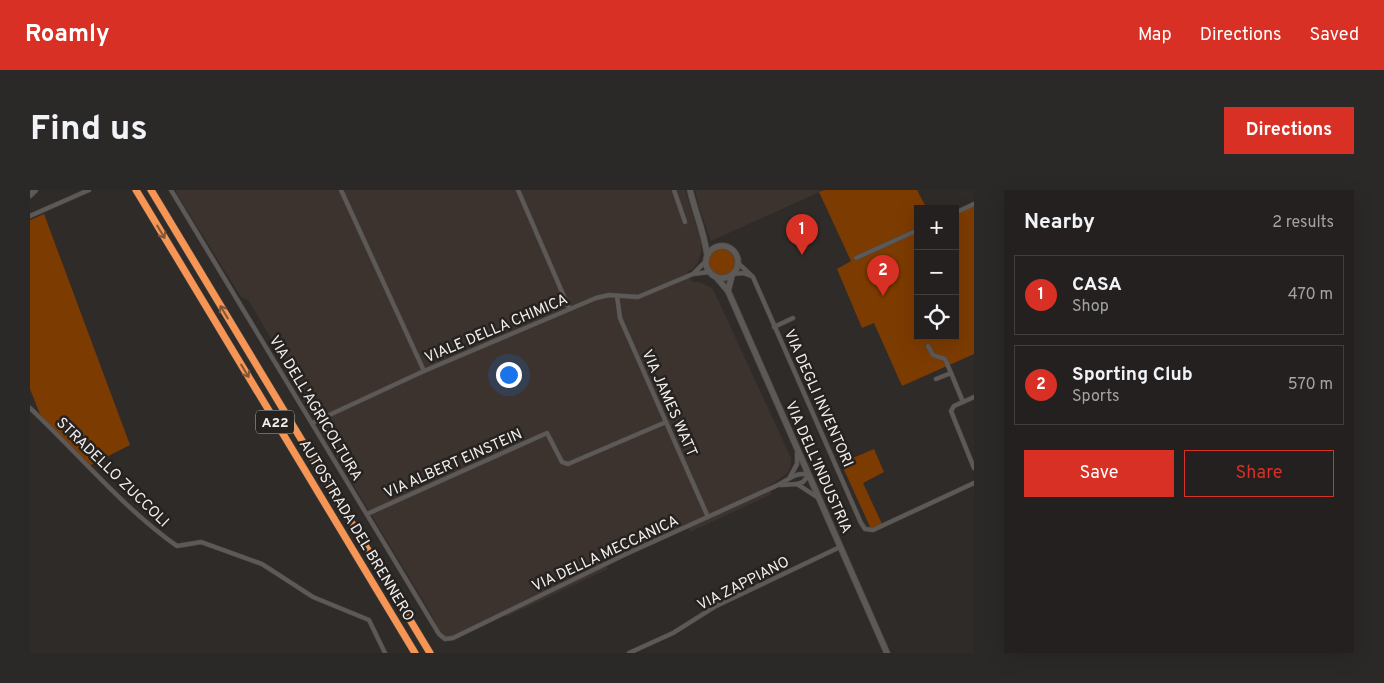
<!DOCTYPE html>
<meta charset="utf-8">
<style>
body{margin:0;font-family:Overpass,sans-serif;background:#2b2828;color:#f1f3f6}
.controls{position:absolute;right:15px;top:15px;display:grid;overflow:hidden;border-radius:0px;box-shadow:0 5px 20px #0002}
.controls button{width:45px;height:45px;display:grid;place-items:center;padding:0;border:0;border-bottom:1px solid #403e3d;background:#23201f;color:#f1f3f6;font:25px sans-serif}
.you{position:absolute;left:478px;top:184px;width:18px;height:18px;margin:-12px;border:4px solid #fff;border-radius:50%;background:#1a73e8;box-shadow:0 0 0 8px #1a73e833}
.badge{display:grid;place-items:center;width:32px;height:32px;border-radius:50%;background:#d93025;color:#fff;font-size:16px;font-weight:700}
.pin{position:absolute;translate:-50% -41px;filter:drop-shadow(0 1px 2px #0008)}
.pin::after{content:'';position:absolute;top:26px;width:18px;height:15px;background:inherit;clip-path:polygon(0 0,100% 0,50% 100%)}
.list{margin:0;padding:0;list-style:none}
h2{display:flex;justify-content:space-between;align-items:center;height:65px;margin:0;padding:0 20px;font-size:21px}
h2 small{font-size:16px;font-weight:400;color:#a3a3a4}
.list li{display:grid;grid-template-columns:32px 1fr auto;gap:15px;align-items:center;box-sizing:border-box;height:80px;margin:0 10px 10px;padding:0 10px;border:1px solid #403e3d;border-radius:0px}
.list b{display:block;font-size:19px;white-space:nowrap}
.list p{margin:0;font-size:16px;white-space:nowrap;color:#a3a3a4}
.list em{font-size:16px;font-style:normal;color:#a3a3a4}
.actions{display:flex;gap:10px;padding:15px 20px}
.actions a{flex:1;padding:11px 0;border:1px solid #d93025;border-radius:0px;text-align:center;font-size:18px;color:#d93025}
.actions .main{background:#d93025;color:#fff}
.icon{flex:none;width:28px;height:28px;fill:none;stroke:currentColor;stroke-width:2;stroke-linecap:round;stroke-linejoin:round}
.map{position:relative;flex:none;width:944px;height:463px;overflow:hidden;border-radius:0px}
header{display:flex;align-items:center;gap:30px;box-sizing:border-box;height:70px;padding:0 25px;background:#d93025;color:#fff}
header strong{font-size:24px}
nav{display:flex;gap:28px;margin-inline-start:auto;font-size:18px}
.intro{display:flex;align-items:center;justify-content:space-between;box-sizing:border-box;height:120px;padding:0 30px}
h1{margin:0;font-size:35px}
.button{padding:12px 22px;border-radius:0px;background:#d93025;color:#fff;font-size:18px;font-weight:700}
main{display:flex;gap:30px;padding:0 30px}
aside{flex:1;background:#23201f;border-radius:0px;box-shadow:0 5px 20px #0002}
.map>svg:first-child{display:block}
.built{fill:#3c332e}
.green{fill:#7c3b01}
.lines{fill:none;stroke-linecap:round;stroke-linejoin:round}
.street-casing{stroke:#4b4947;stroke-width:5}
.secondary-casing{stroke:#4b4947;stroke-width:7}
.highway-casing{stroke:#4b4947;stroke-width:8}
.street{stroke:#5d5957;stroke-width:4}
.secondary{stroke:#5d5957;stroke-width:5.5}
.highway{stroke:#f69554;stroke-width:7}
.oneway{stroke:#835637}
.labels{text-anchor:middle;stroke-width:5;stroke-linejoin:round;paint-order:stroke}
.shield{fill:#252220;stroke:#b4b2b0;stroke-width:1}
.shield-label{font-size:14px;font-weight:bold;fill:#f1efed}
.street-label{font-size:15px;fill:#f1efed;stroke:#252220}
</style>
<header>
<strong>Roamly</strong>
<nav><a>Map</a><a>Directions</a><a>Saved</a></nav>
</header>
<div class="intro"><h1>Find us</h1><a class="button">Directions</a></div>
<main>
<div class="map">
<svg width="944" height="463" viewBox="0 0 944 463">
<rect width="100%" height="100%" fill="#2f2b29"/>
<!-- built -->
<g class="built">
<polygon points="146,0 655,0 671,52 671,63 668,72 663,79 657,81 662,92 669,92 682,98 685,103 761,268 761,274 759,281 754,286 738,296 742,304 660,342 658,338 576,374 578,379 476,427 474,423 415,451 400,422 254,180 254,170 218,110 211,107 147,4"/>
<polygon points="665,0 794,0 681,51 669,17"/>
</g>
<!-- green -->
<g class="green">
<polygon points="794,0 887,0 897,19 888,19 888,146 925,146 925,22 944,14 944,164 872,196 844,133 832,138 807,79 821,71 789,2"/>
<polygon points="14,24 100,255 59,276 14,234 0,199 0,30"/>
<circle cx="692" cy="72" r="13"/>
<polygon points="844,259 854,282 833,293 852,334 841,339 811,273"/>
</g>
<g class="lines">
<defs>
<g id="street">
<path d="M141,0L409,444L415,449L423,448L594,365L748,295C758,290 767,281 779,285L773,292L767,294"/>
<polyline points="311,0 394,181"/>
<polyline points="488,0 539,118"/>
<polyline points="644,0 655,32"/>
<polyline points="925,23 944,14"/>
<polyline points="0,26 59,0"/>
<polyline points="826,68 888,40"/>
<polyline points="708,73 723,87 831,333 835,339 843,340 944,293"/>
<polyline points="663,84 675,72"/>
<polyline points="703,84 713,83 721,86"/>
<polyline points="587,106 590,128 678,327"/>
<polyline points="744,137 763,128"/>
<polyline points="898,156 903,165 915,169 921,183"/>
<polyline points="906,189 921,183 933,212"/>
<polyline points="944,207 924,216 921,221 944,278"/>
<path d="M0,218C48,263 94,319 147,356L171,352L232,374L283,407L339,430L355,463"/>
<polyline points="282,233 394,181 566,108 579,105 608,107 663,84 679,82"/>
<polyline points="760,287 767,274 767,263"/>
<polyline points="751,295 767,294 787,307"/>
<polyline points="337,324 517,243 532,272 538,274 636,232"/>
<polyline points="599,463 643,443 686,416 810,357"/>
</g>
<g id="secondary">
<path d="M660,0C665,22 674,42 677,64"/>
<polyline points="0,5 5,0"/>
<circle cx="692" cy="72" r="16"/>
<polyline points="686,87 698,101 857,463"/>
<polyline points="698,101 702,85"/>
</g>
<g id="highway">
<polyline points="106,0 385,463"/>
<polyline points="121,0 400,463"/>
</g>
</defs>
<!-- street casing -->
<use href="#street" class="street-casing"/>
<!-- secondary casing -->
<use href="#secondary" class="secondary-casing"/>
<!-- highway casing -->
<use href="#highway" class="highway-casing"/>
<!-- street -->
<use href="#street" class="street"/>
<!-- secondary -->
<use href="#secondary" class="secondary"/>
<!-- highway -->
<use href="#highway" class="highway"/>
</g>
<!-- one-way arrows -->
<defs><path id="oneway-shaft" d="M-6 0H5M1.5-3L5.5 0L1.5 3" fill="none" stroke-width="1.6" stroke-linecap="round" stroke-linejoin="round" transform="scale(1.25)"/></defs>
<g class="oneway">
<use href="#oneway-shaft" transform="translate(131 42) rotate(59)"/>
<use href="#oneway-shaft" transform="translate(194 122) rotate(-121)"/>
<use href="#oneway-shaft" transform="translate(215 181) rotate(59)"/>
</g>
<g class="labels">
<!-- shield labels -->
<rect class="shield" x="226" y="220.5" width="38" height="23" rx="4"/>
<g class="shield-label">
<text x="245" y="237">A22</text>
</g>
<!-- street labels -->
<g class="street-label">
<text transform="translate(466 138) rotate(-23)" y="5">VIALE DELLA CHIMICA</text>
<text transform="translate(789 208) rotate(66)" y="5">VIA DEGLI INVENTORI</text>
<text transform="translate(640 213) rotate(66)" y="5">VIA JAMES WATT</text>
<text transform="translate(286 218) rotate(59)" y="5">VIA DELL'AGRICOLTURA</text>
<text transform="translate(423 273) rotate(-24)" y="5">VIA ALBERT EINSTEIN</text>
<text transform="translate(789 277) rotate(66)" y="5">VIA DELL'INDUSTRIA</text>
<text transform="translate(83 282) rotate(44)" y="5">STRADELLO ZUCCOLI</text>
<text transform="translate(327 340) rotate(59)" y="5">AUTOSTRADA DEL BRENNERO</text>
<text transform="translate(575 363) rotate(-25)" y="5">VIA DELLA MECCANICA</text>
<text transform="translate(713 393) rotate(-27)" y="5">VIA ZAPPIANO</text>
</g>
</g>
</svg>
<div class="controls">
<button>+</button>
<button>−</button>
<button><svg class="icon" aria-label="locate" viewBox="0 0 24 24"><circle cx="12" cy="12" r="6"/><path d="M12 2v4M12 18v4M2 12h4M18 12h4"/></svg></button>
</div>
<div class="you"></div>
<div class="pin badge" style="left:772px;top:65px">1</div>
<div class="pin badge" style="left:853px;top:106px">2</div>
</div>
<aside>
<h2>Nearby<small>2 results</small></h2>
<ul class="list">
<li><span class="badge">1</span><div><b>CASA</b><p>Shop</p></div><em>470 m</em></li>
<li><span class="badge">2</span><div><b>Sporting Club</b><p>Sports</p></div><em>570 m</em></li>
</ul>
<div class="actions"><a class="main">Save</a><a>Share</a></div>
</aside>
</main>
